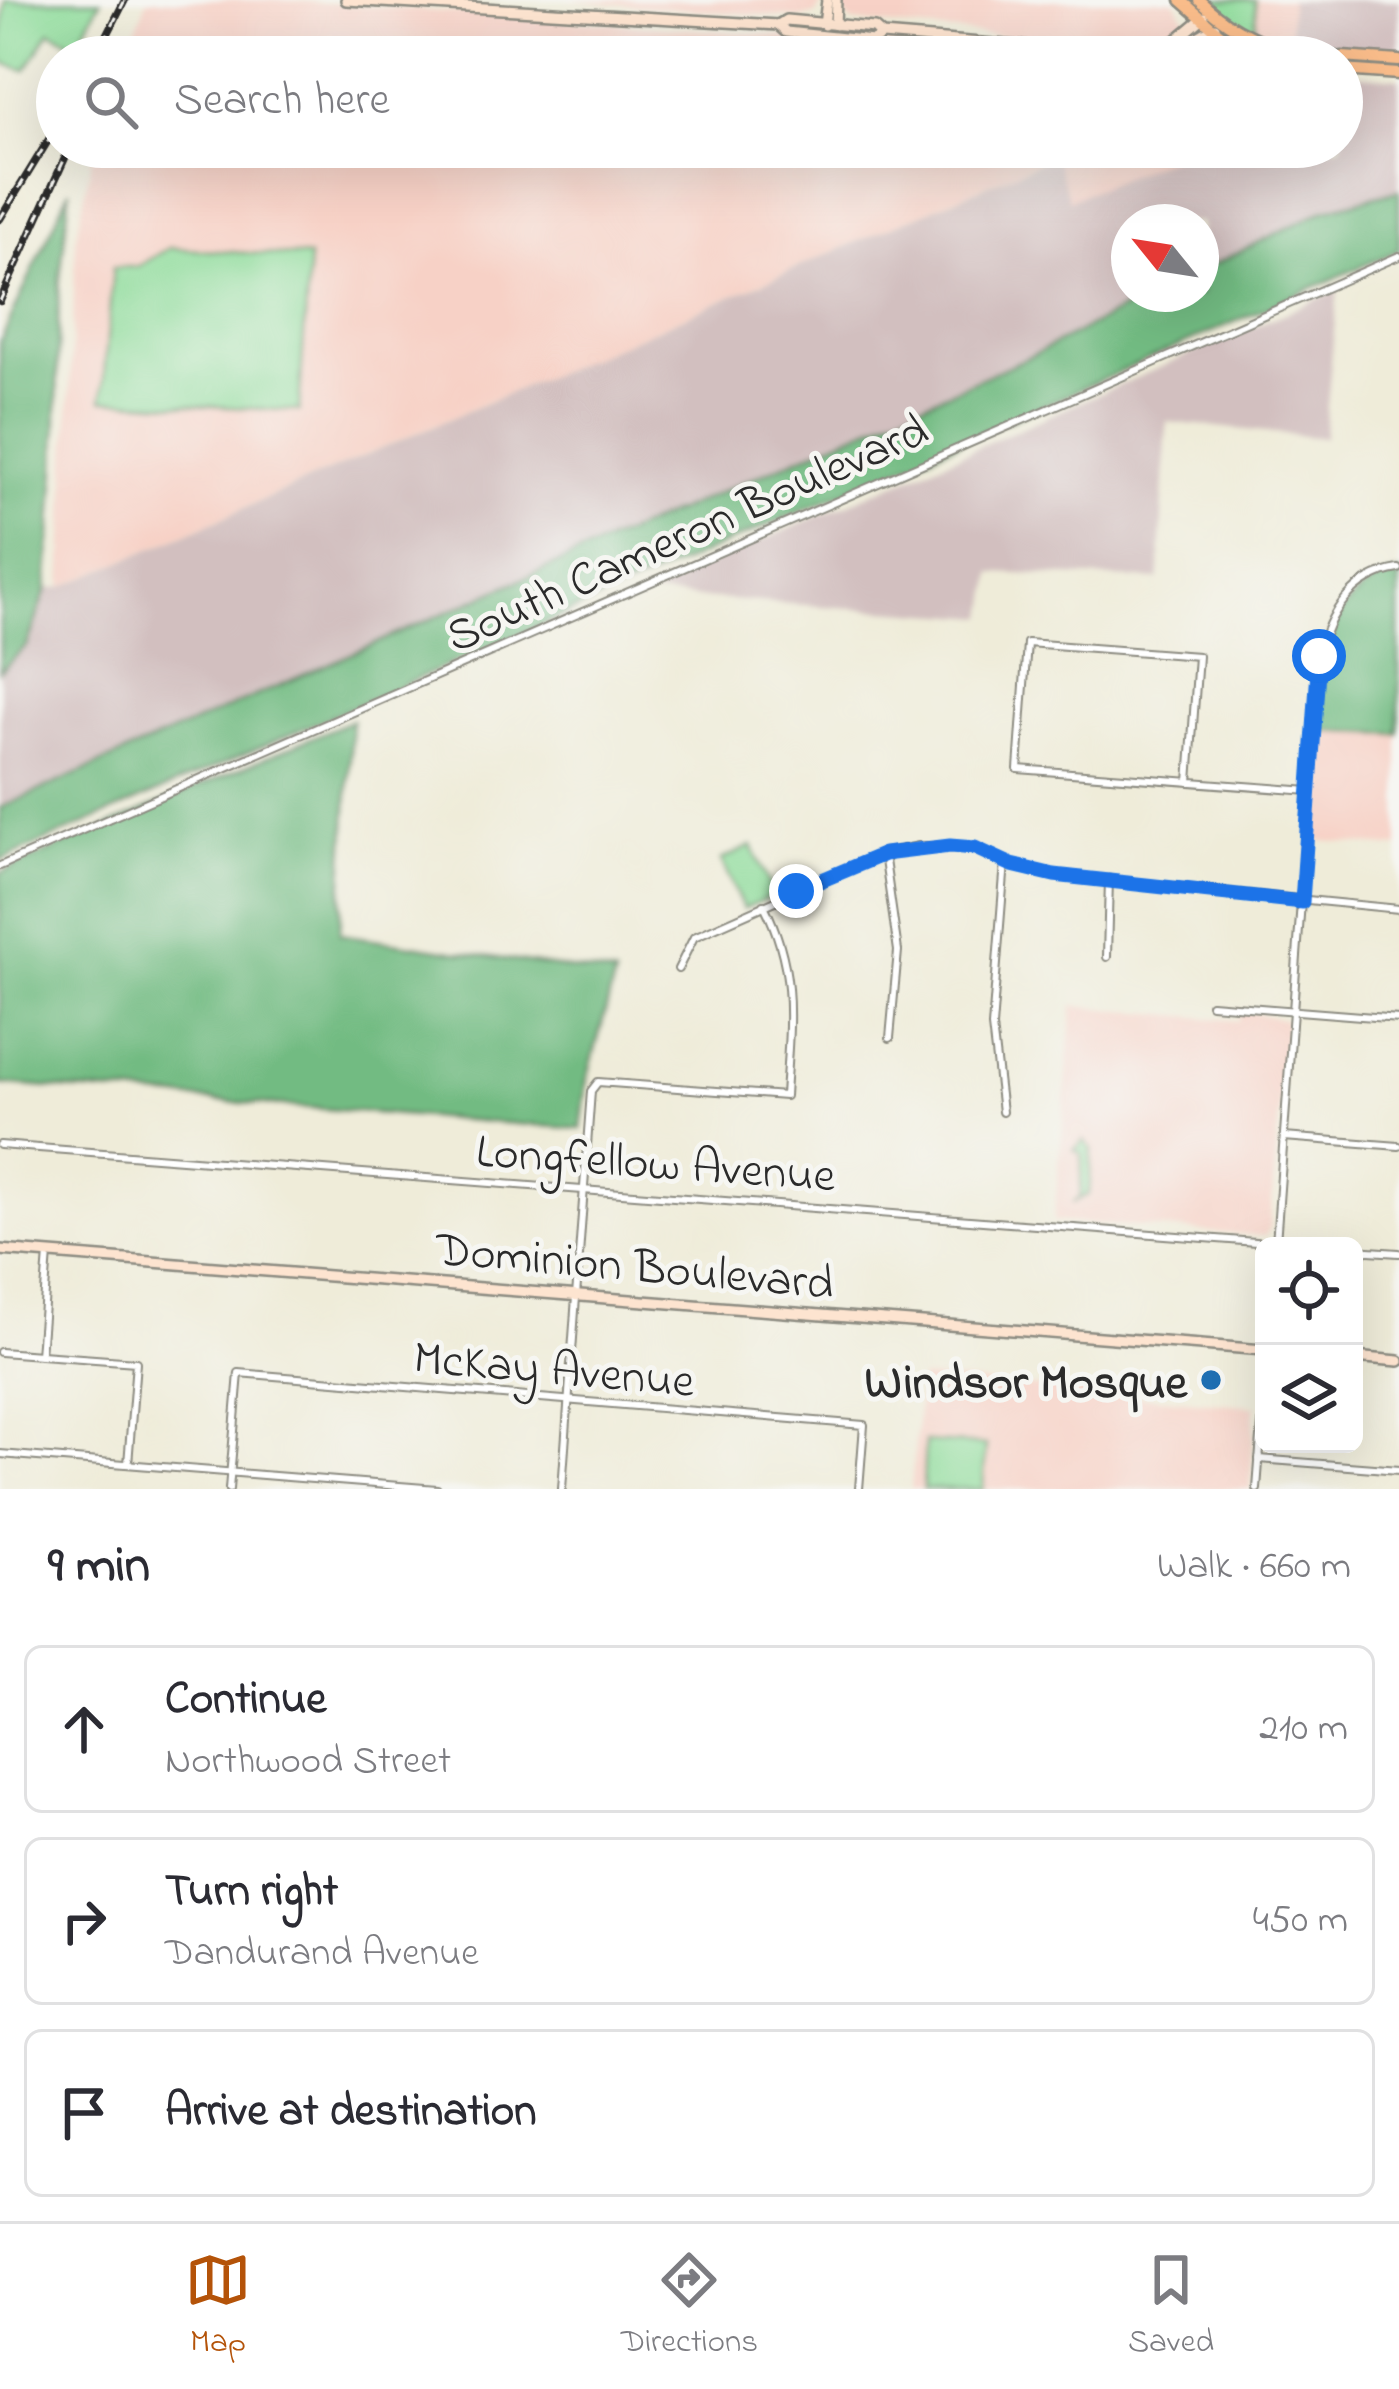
<!DOCTYPE html>
<meta charset="utf-8">
<style>
body{margin:0;font-family:"Indie Flower",sans-serif;background:#f2f2f3;color:#2b2b33}
.controls{position:absolute;right:36px;bottom:36px;display:grid;overflow:hidden;border-radius:18px;box-shadow:0 12px 48px #0002}
.controls button{width:108px;height:108px;display:grid;place-items:center;padding:0;border:0;border-bottom:3px solid #e1e1e2;background:#fff;color:#2b2b33;font:60px sans-serif}
.compass{position:absolute;left:1111px;top:204px;width:108px;height:108px;border-radius:50%;background:#fff;box-shadow:0 12px 48px #0002;rotate:300deg}
.stop{position:absolute;width:36px;height:36px;margin:-27px;border:9px solid #1a73e8;border-radius:50%;background:#fff}
.stop.end{background:#1a73e8;border-color:#fff;box-shadow:0 3px 12px #0008}
.list{margin:0;padding:0;list-style:none}
h2{display:flex;justify-content:space-between;align-items:center;height:156px;margin:0;padding:0 48px;font-size:51px}
h2 small{font-size:39px;font-weight:400;color:#7c7c81}
.list li{display:grid;grid-template-columns:78px 1fr auto;gap:36px;align-items:center;box-sizing:border-box;height:168px;margin:0 24px 24px;padding:0 24px;border:3px solid #e1e1e2;border-radius:18px}
.list b{display:block;font-size:45px;white-space:nowrap}
.list p{margin:0;font-size:39px;white-space:nowrap;color:#7c7c81}
.list em{font-size:39px;font-style:normal;color:#7c7c81}
.icon{flex:none;width:66px;height:66px;fill:none;stroke:currentColor;stroke-width:2;stroke-linecap:round;stroke-linejoin:round}
.map{position:relative;flex:none;width:1399px;height:1489px;overflow:hidden}
.search{position:absolute;background:#fff;box-shadow:0 12px 48px #0002;left:36px;right:36px;top:36px;height:132px;display:flex;align-items:center;gap:30px;box-sizing:border-box;padding:0 42px;border-radius:66px;color:#7c7c81;font-size:45px}
.sheet{height:732px;background:#fff}
nav{display:flex;justify-content:space-around;align-items:center;box-sizing:border-box;height:168px;border-top:3px solid #e1e1e2;background:#fff;font-size:33px;color:#7c7c81}
nav a{display:grid;justify-items:center;gap:6px}
nav .on{color:#b45309}
.map>svg:first-child{display:block}
.built{fill:#f7d1c6}
.industrial{fill:#d2bfbf}
.green{fill:#8ddb9a;stroke:#5c8362;stroke-width:3}
.forest{fill:#72bb82;stroke:#4e7356;stroke-width:3}
.lines{fill:none;stroke-linecap:round;stroke-linejoin:round}
.street-casing{stroke:#8d8c82;stroke-width:10}
.secondary-casing{stroke:#8d8c82;stroke-width:14}
.primary-casing{stroke:#8d8c82;stroke-width:15}
.street{stroke:#fff;stroke-width:6}
.secondary{stroke:#fde4d0;stroke-width:9}
.primary{stroke:#f9bc8a;stroke-width:10}
.rail-casing{stroke:#2b2b2b;stroke-width:8}
.rail{stroke:#f6f6f2;stroke-width:3;stroke-dasharray:9;stroke-linecap:butt}
.route{stroke:#1a73e8;stroke-width:15}
.poi-dot{fill:#1f6fb2;stroke:#f6f6f2;stroke-width:4.5}
.labels{text-anchor:middle;stroke-width:10;stroke-linejoin:round;paint-order:stroke}
.street-label{font-size:48px;fill:#2b2b2b;stroke:#f6f6f2}
.poi-label{font-size:48px;font-weight:bold;fill:#2b2b2b;stroke:#f6f6f2;text-anchor:end}
</style>
<div class="map">
<svg width="1399" height="1489" viewBox="0 0 1399 1489">
<rect width="100%" height="100%" fill="#f6f6f2"/>
<filter id="ink" filterUnits="userSpaceOnUse"><feTurbulence type="fractalNoise" baseFrequency=".00833" numOctaves="2"/><feDisplacementMap in="SourceGraphic" scale="24" xChannelSelector="R" yChannelSelector="G"/><feConvolveMatrix kernelMatrix="1 2 1 2 8 2 1 2 1" color-interpolation-filters="sRGB"/></filter>
<filter id="wash" filterUnits="userSpaceOnUse"><feTurbulence type="fractalNoise" baseFrequency=".004" numOctaves="4" result="noise"/><feDisplacementMap in="SourceGraphic" scale="48" xChannelSelector="R" yChannelSelector="G"/><feGaussianBlur stdDeviation="2.7" result="paint"/><feColorMatrix in="noise" values="0 0 0 0 0 0 0 0 0 0 0 0 0 0 0 0 0 1.4 0 .05"/><feComposite in="paint" operator="in"/></filter>
<g filter="url(#wash)">
<rect width="100%" height="100%" fill="#efecd9"/>
<!-- built -->
<g class="built">
<polygon points="147,0 283,0 1074,57 126,57"/>
<polygon points="566,0 823,0 816,14 800,18"/>
<polygon points="840,0 1174,0 1188,22 1166,40 1121,48 852,22 841,11"/>
<polygon points="1208,0 1290,0 1289,44 1245,28"/>
<polygon points="94,147 1196,147 1069,201 1053,156 62,587 76,239"/>
<polygon points="1319,731 1399,734 1399,848 1312,840"/>
<polygon points="1073,1006 1239,1021 1238,1010 1286,1020 1270,1227 1265,1236 1054,1221"/>
<polygon points="921,1378 1255,1406 1250,1489 911,1489"/>
</g>
<!-- industrial -->
<g class="industrial">
<polygon points="1290,0 1399,0 1399,56 1289,44"/>
<polygon points="1342,73 1399,78 1399,190 1324,210 1201,271 1201,222 1129,222 1129,294 1154,294 1029,357 0,808 0,671 27,646 47,589 63,587 1054,156 1069,200 1196,147 1342,147"/>
<polygon points="1338,290 1324,438 1167,422 1159,580 993,573 986,617 640,594"/>
</g>
<!-- green -->
<g class="green">
<polygon points="5,0 101,0 77,44 50,31 26,70 5,64 1,56"/>
<polygon points="1208,0 1255,0 1256,27 1245,28"/>
<polygon points="169,248 309,257 299,411 102,400 113,267 137,267"/>
<polygon points="752,846 774,895 743,909 721,860"/>
<polygon points="1084,1141 1092,1149 1089,1194 1072,1203 1080,1198 1082,1154 1074,1150"/>
<polygon points="925,1442 986,1445 983,1489 923,1489"/>
</g>
<!-- forest -->
<g class="forest">
<polygon points="70,189 59,287 56,471 47,589 27,646 0,671 0,342"/>
<polygon points="1399,190 1399,250 0,861 0,808 1029,357 1154,294 1201,294 1201,271 1324,210"/>
<path d="M1399,573V734L1319,731C1322,667 1322,591 1399,573Z"/>
<polygon points="352,720 340,934 615,976 587,1079 581,1129 0,1084 0,873"/>
</g>
</g>
<g filter="url(#ink)">
<g class="lines">
<defs>
<g id="street">
<polyline points="1189,782 1198,656 1027,643 1018,769 1310,791"/>
<polyline points="884,853 898,951 890,1038"/>
<polyline points="0,866 1399,256"/>
<polyline points="1107,957 1109,879"/>
<polyline points="678,969 694,937 884,853 919,846 975,848 1012,865 1054,875 1399,909"/>
<polyline points="1211,1004 1399,1019"/>
<polyline points="1002,1112 992,1027 1005,862"/>
<polyline points="1284,1137 1399,1146"/>
<polyline points="0,1145 1307,1246"/>
<path d="M1276,1243L1319,656C1328,613 1353,576 1399,569"/>
<polyline points="1354,1250 1399,1253"/>
<polyline points="0,1352 136,1362 128,1464"/>
<polyline points="40,1355 48,1254"/>
<polyline points="0,1454 437,1489"/>
<polyline points="1259,1459 1399,1470"/>
<polyline points="229,1489 239,1373 864,1425 859,1489"/>
<path d="M562,1489L591,1091L598,1082L785,1096C789,1024 798,972 764,905"/>
<polyline points="1257,1489 1264,1397"/>
</g>
<g id="secondary">
<polyline points="346,0 778,25 786,20 874,28 882,35 1129,55 1174,42 1204,17"/>
<polyline points="778,25 786,32 873,41 882,35"/>
<polyline points="824,25 827,0"/>
<polyline points="835,25 836,0"/>
<polyline points="1163,57 1215,27"/>
<polyline points="0,1250 1264,1350"/>
<polyline points="1354,1357 1399,1361"/>
</g>
<g id="primary">
<polyline points="1181,0 1227,40 1262,57"/>
<path d="M1199,0C1237,38 1284,54 1337,57"/>
<polyline points="1342,57 1399,61"/>
<polyline points="1342,70 1399,74"/>
</g>
</defs>
<!-- street casing -->
<use href="#street" class="street-casing"/>
<!-- secondary casing -->
<use href="#secondary" class="secondary-casing"/>
<!-- primary casing -->
<use href="#primary" class="primary-casing"/>
<!-- street -->
<use href="#street" class="street"/>
<!-- secondary -->
<use href="#secondary" class="secondary"/>
<!-- primary -->
<use href="#primary" class="primary"/>
<defs>
<g id="rail">
<polyline points="96,57 125,0"/>
<polyline points="0,219 57,126"/>
<polyline points="0,301 70,147"/>
</g>
</defs>
<!-- rail casing -->
<use href="#rail" class="rail-casing"/>
<!-- rail -->
<use href="#rail" class="rail"/>
</g>
</g>
<g class="lines" filter="url(#ink)">
<!-- route -->
<polyline class="route" points="796,891 884,854 950,846 975,848 1012,865 1054,875 1302,902 1319,656"/>
</g>
<!-- markers -->
<circle class="poi-dot" cx="1211" cy="1380" r="12"/>
<g class="labels">
<!-- street labels -->
<g class="street-label">
<text transform="translate(686 531) rotate(-24)" y="17">South Cameron Boulevard</text>
<text transform="translate(656 1161) rotate(4)" y="17">Longfellow Avenue</text>
<text transform="translate(635 1264) rotate(5)" y="17">Dominion Boulevard</text>
<text transform="translate(554 1367) rotate(5)" y="17">McKay Avenue</text>
</g>
<!-- poi labels -->
<g class="poi-label">
<text x="1187" y="1397">Windsor Mosque</text>
</g>
</g>
</svg>
<div class="controls">
<button><svg class="icon" aria-label="locate" viewBox="0 0 24 24"><circle cx="12" cy="12" r="6"/><path d="M12 2v4M12 18v4M2 12h4M18 12h4"/></svg></button>
<button><svg class="icon" aria-label="layers" viewBox="0 0 24 24"><path d="M12 4l9 5-9 5-9-5zM3 14l9 5 9-5"/></svg></button>
</div>
<svg class="compass" viewBox="-18 -18 36 36"><path d="M0-13l5 13h-10z" fill="#e53935"/><path d="M0 13l5-13h-10z" fill="#7c7c81"/></svg>
<div class="stop" style="left:1319px;top:656px"></div>
<div class="stop end" style="left:796px;top:891px"></div>
<div class="search"><svg class="icon" aria-label="search" viewBox="0 0 24 24"><circle cx="10" cy="10" r="6"/><path d="M15 15l6 6"/></svg>Search here</div>
</div>
<section class="sheet">
<h2>9 min<small>Walk · 660 m</small></h2>
<ul class="list">
<li><svg class="icon" aria-label="ahead" viewBox="0 0 24 24"><path d="M12 20V5M6 11l6-6 6 6"/></svg><div><b>Continue</b><p>Northwood Street</p></div><em>210 m</em></li>
<li><svg class="icon" aria-label="right" viewBox="0 0 24 24"><path d="M7 20v-9h11M14 6l5 5-5 5"/></svg><div><b>Turn right</b><p>Dandurand Avenue</p></div><em>450 m</em></li>
<li><svg class="icon" aria-label="arrive" viewBox="0 0 24 24"><path d="M6 21V4h12l-3 4 3 4H6"/></svg><div><b>Arrive at destination</b></div></li>
</ul>
</section>
<nav>
<a class="on"><svg class="icon" aria-label="map" viewBox="0 0 24 24"><path d="M3 6l6-2 6 2 6-2v14l-6 2-6-2-6 2zM9 4v14M15 6v14"/></svg>Map</a>
<a><svg class="icon" aria-label="directions" viewBox="0 0 24 24"><path d="M12 3l9 9-9 9-9-9zM9 14v-3h6M13 9l2 2-2 2"/></svg>Directions</a>
<a><svg class="icon" aria-label="saved" viewBox="0 0 24 24"><path d="M7 4h10v16l-5-4-5 4z"/></svg>Saved</a>
</nav>
